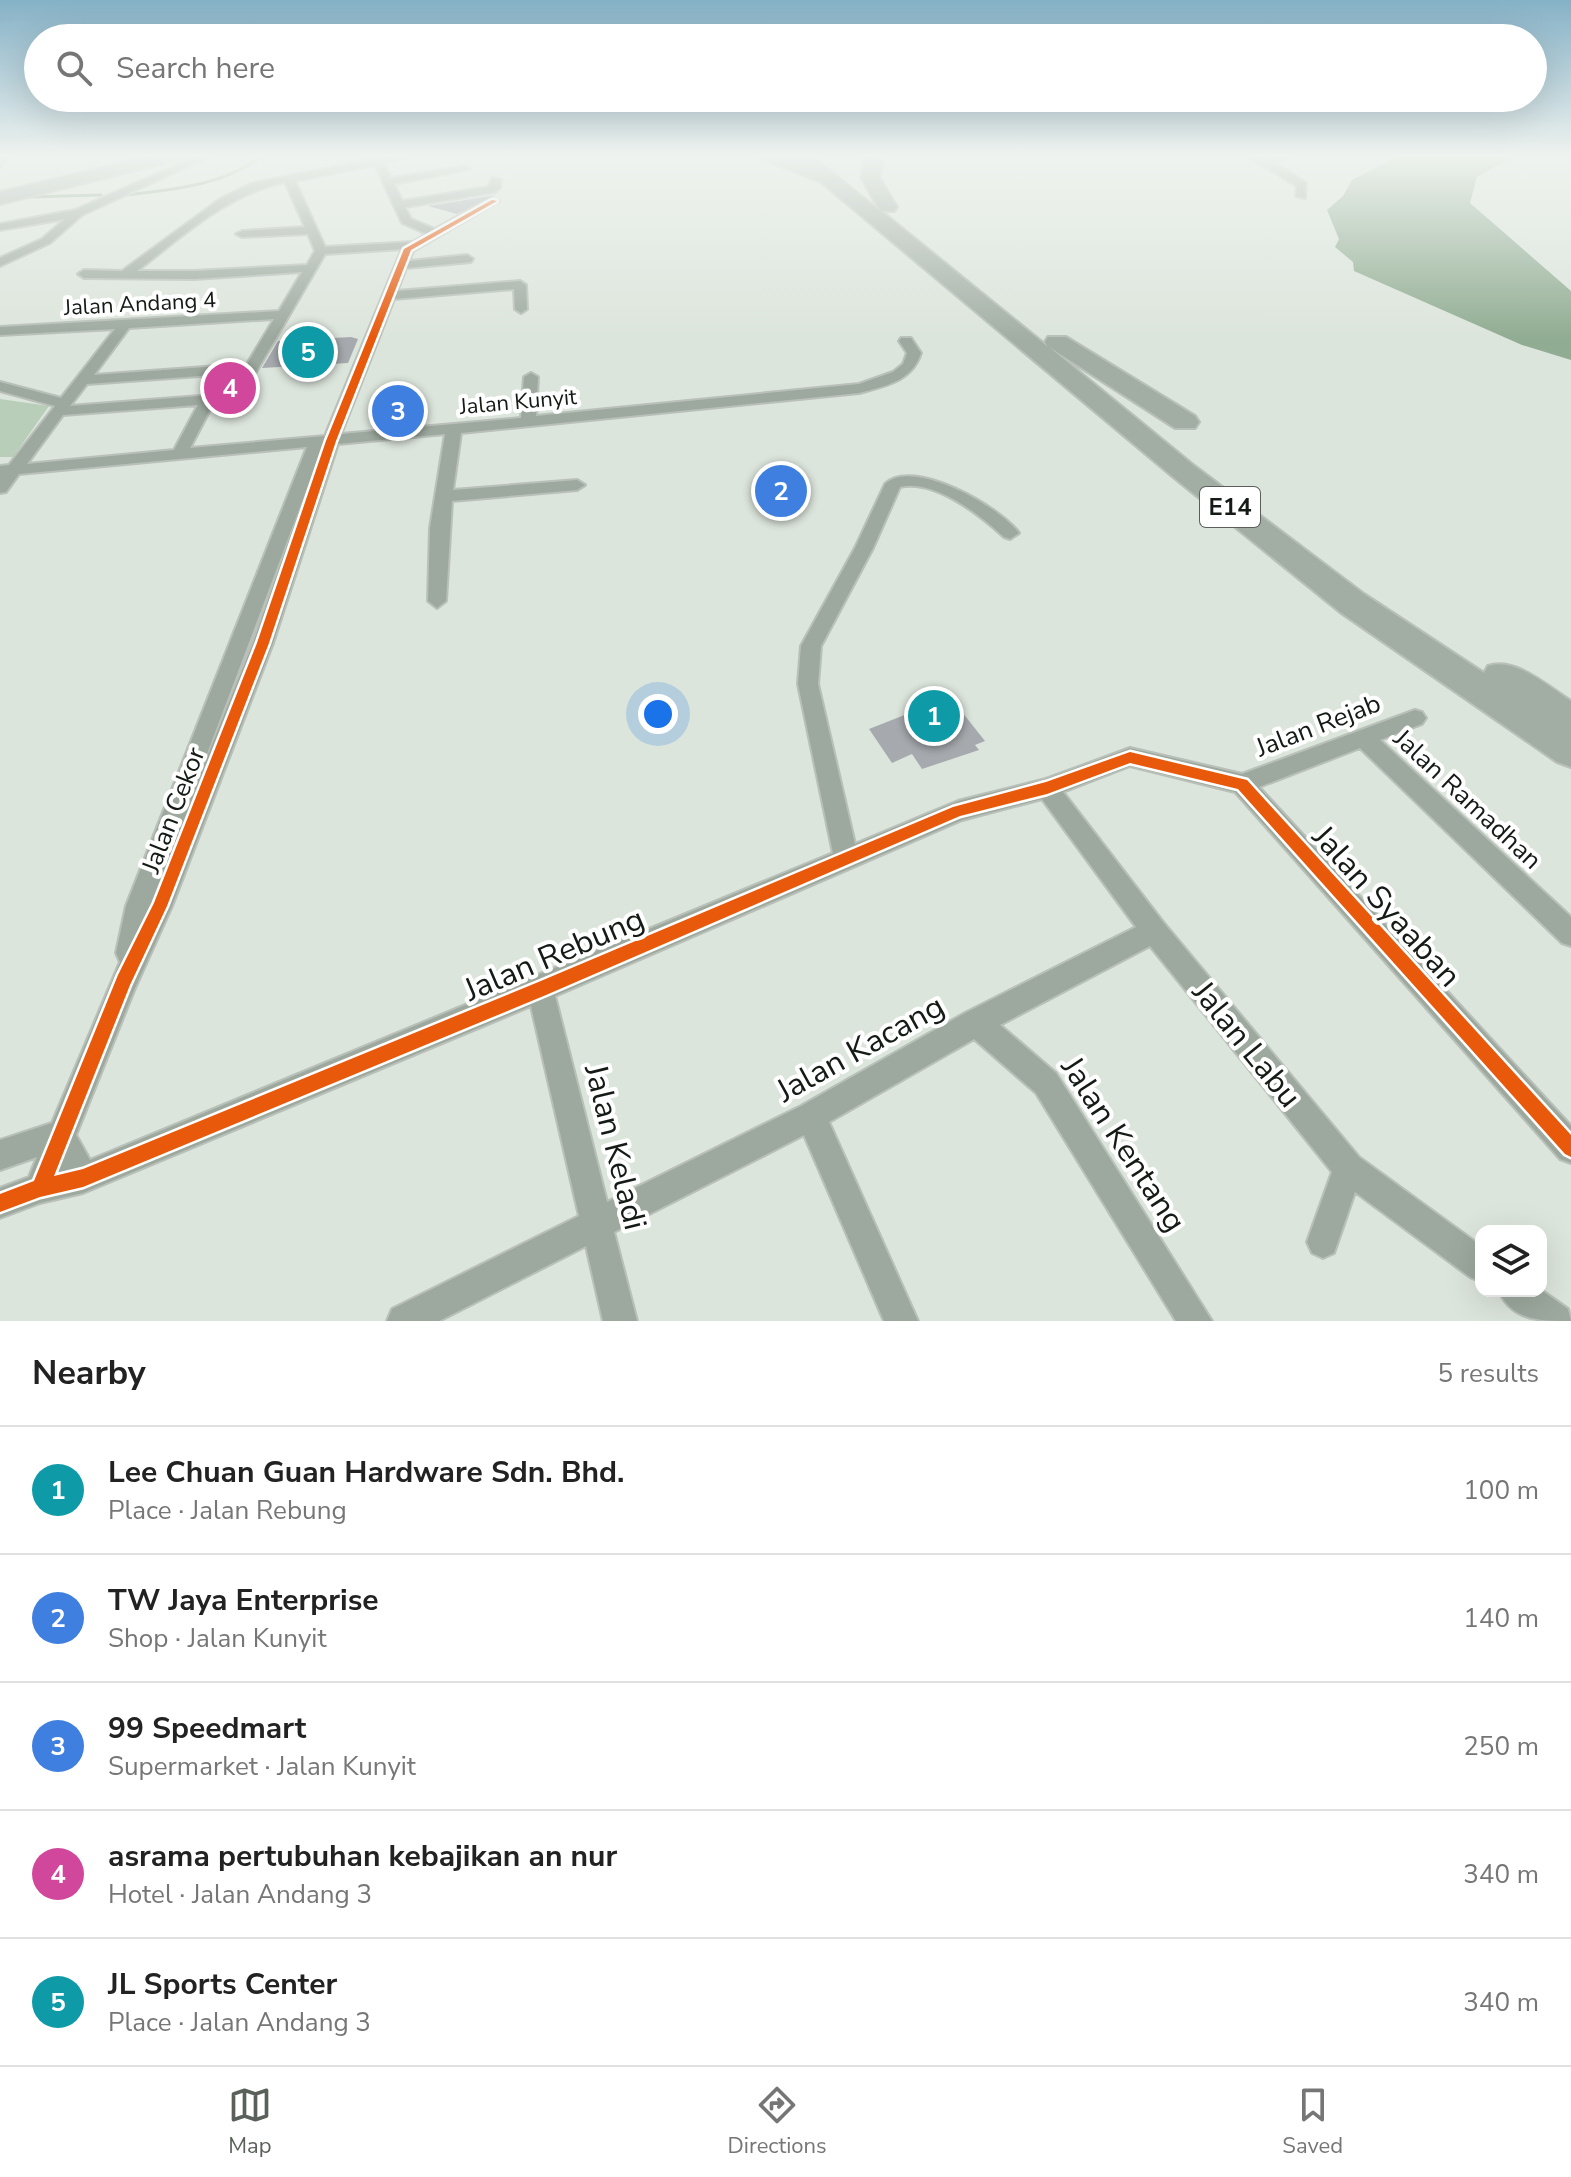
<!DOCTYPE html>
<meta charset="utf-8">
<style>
body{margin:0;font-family:"Nunito Sans",sans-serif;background:#f2f2f2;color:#222}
.controls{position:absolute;right:24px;bottom:24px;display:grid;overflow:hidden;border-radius:16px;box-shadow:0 8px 32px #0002}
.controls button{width:72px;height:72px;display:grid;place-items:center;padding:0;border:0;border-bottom:2px solid #e0e0e0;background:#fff;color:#222;font:40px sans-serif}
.you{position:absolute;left:658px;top:714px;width:28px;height:28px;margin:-20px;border:6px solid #fff;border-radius:50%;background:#1a73e8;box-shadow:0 0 0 12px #1a73e833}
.badge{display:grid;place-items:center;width:52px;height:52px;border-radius:50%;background:#5a615b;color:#fff;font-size:26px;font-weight:700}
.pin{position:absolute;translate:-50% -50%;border:4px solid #fff;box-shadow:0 2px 8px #0006}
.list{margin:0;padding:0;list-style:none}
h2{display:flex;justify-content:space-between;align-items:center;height:104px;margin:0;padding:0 32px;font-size:34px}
h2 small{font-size:26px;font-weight:400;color:#767676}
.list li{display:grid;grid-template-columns:52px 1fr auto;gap:24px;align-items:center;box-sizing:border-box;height:128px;padding:0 32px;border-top:2px solid #e0e0e0}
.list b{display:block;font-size:30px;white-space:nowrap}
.list p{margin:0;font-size:26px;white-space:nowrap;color:#767676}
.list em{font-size:26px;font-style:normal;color:#767676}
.icon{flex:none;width:44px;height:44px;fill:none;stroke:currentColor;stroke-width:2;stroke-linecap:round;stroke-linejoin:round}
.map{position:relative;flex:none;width:1571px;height:1321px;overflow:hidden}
.search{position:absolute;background:#fff;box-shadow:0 8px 32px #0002;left:24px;right:24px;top:24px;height:88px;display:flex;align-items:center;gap:20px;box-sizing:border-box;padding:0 28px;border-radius:44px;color:#767676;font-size:30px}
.sheet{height:744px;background:#fff}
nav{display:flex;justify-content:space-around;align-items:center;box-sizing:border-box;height:112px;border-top:2px solid #e0e0e0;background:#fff;font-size:22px;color:#767676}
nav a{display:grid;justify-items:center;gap:4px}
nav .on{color:#5a615b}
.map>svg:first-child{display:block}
.green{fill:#b8ceb9}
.water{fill:#90ac92}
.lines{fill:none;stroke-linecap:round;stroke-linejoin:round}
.stream{stroke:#90ac92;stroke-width:3}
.building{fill:#a6aaae}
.street-casing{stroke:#b9c0b9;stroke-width:4}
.highway-casing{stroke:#b9c0b9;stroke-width:4}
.street{fill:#9da99e;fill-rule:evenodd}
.highway{fill:#a2aea4;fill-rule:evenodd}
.cycleway-casing{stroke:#fff;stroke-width:5}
.cycleway{fill:#e8590c;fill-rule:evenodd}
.labels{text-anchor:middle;stroke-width:8;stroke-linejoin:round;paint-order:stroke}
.far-street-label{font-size:22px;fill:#141a15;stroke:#fff}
.shield{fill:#fff;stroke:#5a5f5b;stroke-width:2}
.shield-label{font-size:24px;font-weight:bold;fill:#141a15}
.street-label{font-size:26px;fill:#141a15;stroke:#fff}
.near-street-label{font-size:32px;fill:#141a15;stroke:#fff}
</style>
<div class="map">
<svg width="1571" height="1321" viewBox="0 0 1571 1321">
<rect width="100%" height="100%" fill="#dce5dc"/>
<!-- green -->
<polygon class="green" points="0,399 49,406 13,457 0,457"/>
<!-- water -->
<polygon class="water" points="1401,155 1515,155 1477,177 1470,203 1571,291 1571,360 1522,345 1354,271 1353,262 1335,247 1339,239 1327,210 1343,196 1352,180"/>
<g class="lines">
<!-- stream -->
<g class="stream">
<path d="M127,195C175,189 223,186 263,155"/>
<polyline points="28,197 101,195"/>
</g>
</g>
<!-- building -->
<g class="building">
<polygon points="496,195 457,214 428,206"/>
<polygon points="351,337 358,339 348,363 262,368 278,341"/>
<polygon points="950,697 985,741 975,745 979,750 922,769 912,754 892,763 869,729"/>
</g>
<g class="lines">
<defs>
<g id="street">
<polygon points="1,155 11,155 0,167"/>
<polygon points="200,155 212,155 82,215 50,243 0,266 0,258 42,239 65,219 0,230 0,224 75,210"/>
<path d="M394,155H412L384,163L391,178L465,166L470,169L394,184L402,201L488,187L492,178L501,180L500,188L495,192L405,207L411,219L435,229L490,199L499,201L413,251L409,261L467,255L473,259L471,262L406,268L397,291L520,281L526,285L527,309L521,313L515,309L514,289L394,299L341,434L521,418L524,377L531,373L538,377L536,416L859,384L893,372L903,364L907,353L899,341L901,338H911L921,353C912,381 886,386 859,393L461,433L453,490L577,480L585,485L577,490L452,501L446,601L437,608L428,601L430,528L445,434L338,444L273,643L172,906L135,988L76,1135L90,1160L833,853L798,684L801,646L855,548L885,484C913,457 1000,507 1019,533L1010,539L1004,537C980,515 935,479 900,487L873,548L821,646L818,684L855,844L958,801L1046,779L1130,748L1242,774L1415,710L1422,712L1426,718L1422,724L1380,740L1571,917V946L1562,943L1360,748L1259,787L1571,1126V1163L1560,1159L1235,792L1130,766L1063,792L1163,922L1359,1157L1481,1246V1282L1470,1277L1355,1192L1334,1253L1323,1258L1312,1253L1307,1242L1332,1172L1150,946L1000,1025L1056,1073L1212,1321H1176L1036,1093L974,1039L829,1122L918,1321H884L804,1135L614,1232L637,1321H603L586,1246L439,1321H387L392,1309L579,1216L531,1006L83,1193L40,1203L0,1218V1188L29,1177L37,1157L0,1170V1140L52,1123L120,962L116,953L126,906L307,447L19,474L6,492L0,493V466L9,465L55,406L0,391V382L61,398L115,329L0,335V327L279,311L302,272L194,279L84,278L78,274L84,270L122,271L220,199L253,183ZM375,165L402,223L427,234L413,242L325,247L295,181ZM285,182L305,227L242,231L236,234L242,237L308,234L315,251L307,265L194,271H137C183,236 227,194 285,182ZM402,249L325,436L190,448L213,404L235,401L242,396L325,254ZM274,319L247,364L94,375L129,328ZM242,373L226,394L70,406L87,384ZM198,405L174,450L27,464L63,415ZM306,491L253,643L190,799ZM1042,799L1136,927L965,1013L801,1106L607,1202L555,996L962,820Z"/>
<polygon points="1245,155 1266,158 1299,155 1274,162 1306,183 1305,198 1296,196 1297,186"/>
<path d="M1541,1290L1568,1309L1571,1321C1541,1321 1512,1321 1499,1291Z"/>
</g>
<g id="highway">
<polygon points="155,155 184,155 181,159 0,204 0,192"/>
<path d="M752,155H776L799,163L791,155H810L880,211L861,177L866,155H884L879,177L897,207L894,211H881L1048,347L1045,342L1048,337H1066L1195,416L1199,422L1195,428H1175L1049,347L1192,464L1364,594L1484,673L1488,666C1516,657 1547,686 1571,701V767L1557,762L1340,612L1172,476L821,182Z"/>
</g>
</defs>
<!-- street casing -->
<use href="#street" class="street-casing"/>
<!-- highway casing -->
<use href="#highway" class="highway-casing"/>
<!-- street -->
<use href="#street" class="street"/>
<!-- highway -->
<use href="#highway" class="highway"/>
<defs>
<polygon id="cycleway" points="492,200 497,201 411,250 336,441 269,643 167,906 130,985 54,1176 83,1169 536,983 953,807 1046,782 1130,752 1247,780 1571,1135 1571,1157 1565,1154 1238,789 1130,763 1047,794 960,816 546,995 83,1187 40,1197 0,1212 0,1194 34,1181 118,975 154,903 257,643 326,441 404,249"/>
</defs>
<!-- cycleway casing -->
<use href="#cycleway" class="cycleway-casing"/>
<!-- cycleway -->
<use href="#cycleway" class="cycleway"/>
</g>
<!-- sky -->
<linearGradient id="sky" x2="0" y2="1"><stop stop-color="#85b1c6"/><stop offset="0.46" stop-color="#eff3ef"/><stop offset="1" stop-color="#eff3ef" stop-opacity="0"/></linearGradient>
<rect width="1571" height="339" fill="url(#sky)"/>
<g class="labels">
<!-- far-street labels -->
<g class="far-street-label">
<text transform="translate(140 303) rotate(-3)" y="8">Jalan Andang 4</text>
<text transform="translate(518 401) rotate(-5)" y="8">Jalan Kunyit</text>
</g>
<!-- shield labels -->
<rect class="shield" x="1200" y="487" width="60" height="40" rx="6"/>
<g class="shield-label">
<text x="1230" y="515">E14</text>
</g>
<!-- street labels -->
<g class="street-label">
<text transform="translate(1318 725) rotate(-21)" y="9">Jalan Rejab</text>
<text transform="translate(1468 799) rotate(43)" y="9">Jalan Ramadhan</text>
<text transform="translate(173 810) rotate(-69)" y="9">Jalan Cekor</text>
</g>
<!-- near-street labels -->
<g class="near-street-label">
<text transform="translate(1387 906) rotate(48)" y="11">Jalan Syaaban</text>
<text transform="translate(554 954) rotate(-23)" y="11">Jalan Rebung</text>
<text transform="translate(1247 1044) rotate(51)" y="11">Jalan Labu</text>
<text transform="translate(860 1048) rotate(-29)" y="11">Jalan Kacang</text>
<text transform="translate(1124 1144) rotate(57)" y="11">Jalan Kentang</text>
<text transform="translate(616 1147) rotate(76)" y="11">Jalan Keladi</text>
</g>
</g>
</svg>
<div class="controls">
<button><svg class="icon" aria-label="layers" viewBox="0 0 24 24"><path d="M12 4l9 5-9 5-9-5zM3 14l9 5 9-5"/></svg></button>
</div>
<div class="you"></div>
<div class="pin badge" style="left:934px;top:716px;background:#0f9aa8">1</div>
<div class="pin badge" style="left:781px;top:491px;background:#3f7fe0">2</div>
<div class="pin badge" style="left:398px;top:411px;background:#3f7fe0">3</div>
<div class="pin badge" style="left:230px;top:388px;background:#d1479c">4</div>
<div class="pin badge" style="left:308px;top:352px;background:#0f9aa8">5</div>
<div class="search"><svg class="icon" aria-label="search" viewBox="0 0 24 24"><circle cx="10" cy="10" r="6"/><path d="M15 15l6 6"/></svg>Search here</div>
</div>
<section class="sheet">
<h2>Nearby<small>5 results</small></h2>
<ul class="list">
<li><span class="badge" style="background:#0f9aa8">1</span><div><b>Lee Chuan Guan Hardware Sdn. Bhd.</b><p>Place · Jalan Rebung</p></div><em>100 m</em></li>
<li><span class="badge" style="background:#3f7fe0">2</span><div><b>TW Jaya Enterprise</b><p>Shop · Jalan Kunyit</p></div><em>140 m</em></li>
<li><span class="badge" style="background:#3f7fe0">3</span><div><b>99 Speedmart</b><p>Supermarket · Jalan Kunyit</p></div><em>250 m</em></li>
<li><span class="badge" style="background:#d1479c">4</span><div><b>asrama pertubuhan kebajikan an nur</b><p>Hotel · Jalan Andang 3</p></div><em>340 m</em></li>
<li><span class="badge" style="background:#0f9aa8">5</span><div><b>JL Sports Center</b><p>Place · Jalan Andang 3</p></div><em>340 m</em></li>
</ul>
</section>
<nav>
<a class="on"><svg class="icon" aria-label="map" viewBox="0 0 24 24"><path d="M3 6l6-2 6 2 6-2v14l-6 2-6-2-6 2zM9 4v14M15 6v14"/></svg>Map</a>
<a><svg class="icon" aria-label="directions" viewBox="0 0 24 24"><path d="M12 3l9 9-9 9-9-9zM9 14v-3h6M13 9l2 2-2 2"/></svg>Directions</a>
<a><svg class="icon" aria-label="saved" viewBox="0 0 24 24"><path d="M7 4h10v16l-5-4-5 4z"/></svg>Saved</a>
</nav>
